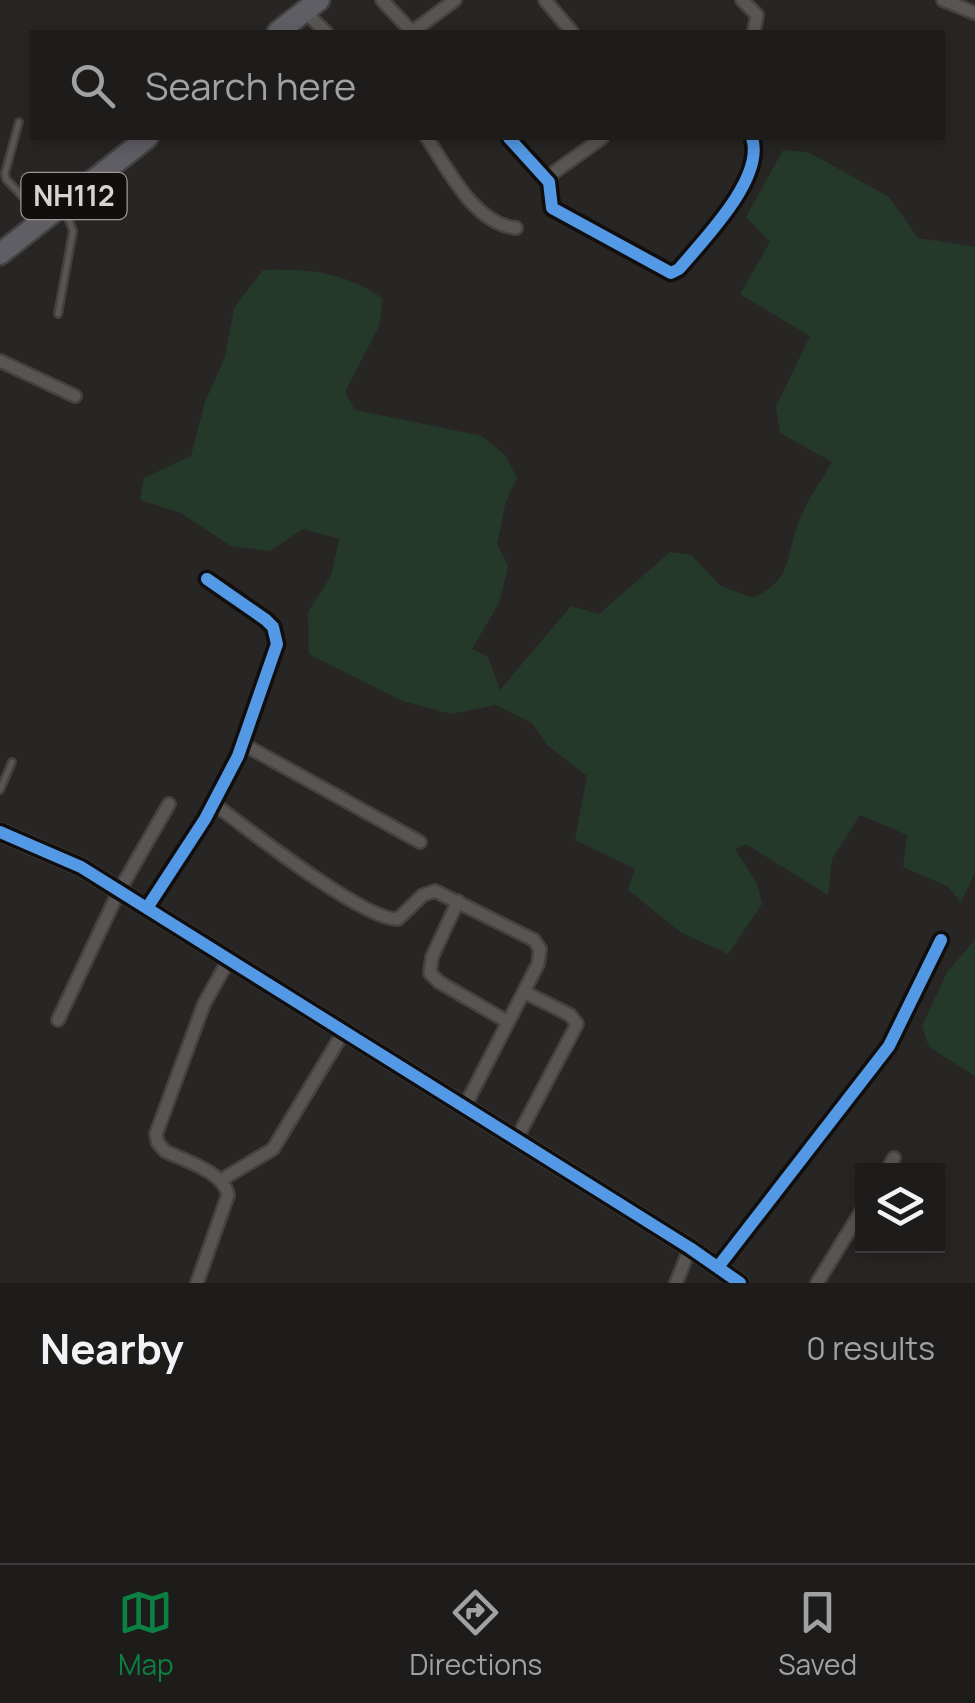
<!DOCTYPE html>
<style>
body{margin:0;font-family:Manrope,sans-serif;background:#262524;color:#f1f3f6}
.controls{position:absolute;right:30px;bottom:30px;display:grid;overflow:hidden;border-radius:0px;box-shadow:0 5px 15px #0003}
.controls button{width:90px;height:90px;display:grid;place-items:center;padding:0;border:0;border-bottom:2px solid #3c3a3a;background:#1e1c1b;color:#f1f3f6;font:50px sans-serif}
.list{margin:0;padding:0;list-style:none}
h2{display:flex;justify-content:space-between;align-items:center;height:130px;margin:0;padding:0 40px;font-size:42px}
h2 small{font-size:32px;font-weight:400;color:#a1a1a3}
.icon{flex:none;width:55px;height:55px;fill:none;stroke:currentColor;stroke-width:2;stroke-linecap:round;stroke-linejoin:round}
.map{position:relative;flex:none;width:975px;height:1283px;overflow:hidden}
.search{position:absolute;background:#1e1c1b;box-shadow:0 5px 15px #0003;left:30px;right:30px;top:30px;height:110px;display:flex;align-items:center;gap:25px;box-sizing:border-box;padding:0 35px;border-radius:0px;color:#a1a1a3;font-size:38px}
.sheet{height:280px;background:#1e1c1b}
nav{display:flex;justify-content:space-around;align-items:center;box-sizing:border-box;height:140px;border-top:2px solid #3c3a3a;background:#1e1c1b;font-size:28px;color:#a1a1a3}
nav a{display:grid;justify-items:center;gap:5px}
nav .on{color:#0b8043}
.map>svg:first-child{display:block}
.green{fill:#24392a}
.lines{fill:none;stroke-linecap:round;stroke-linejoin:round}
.lane-casing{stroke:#444240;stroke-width:10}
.street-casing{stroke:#444240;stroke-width:16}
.secondary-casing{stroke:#444240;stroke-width:20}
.highway-casing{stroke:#444240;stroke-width:25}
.lane{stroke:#585654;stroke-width:5}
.street{stroke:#585654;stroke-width:11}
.secondary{stroke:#5f5d60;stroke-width:15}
.highway{stroke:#605e65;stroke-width:20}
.cycleway-casing{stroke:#110e0d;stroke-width:19}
.cycleway{stroke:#5399e6;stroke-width:12}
.labels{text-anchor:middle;stroke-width:10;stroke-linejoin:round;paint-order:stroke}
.shield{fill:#110e0d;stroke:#9b9896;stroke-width:2.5}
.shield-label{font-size:28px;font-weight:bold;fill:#d6d3d1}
</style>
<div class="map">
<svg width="975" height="1283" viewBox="0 0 975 1283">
<rect width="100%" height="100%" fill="#282624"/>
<!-- green -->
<g class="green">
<path d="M783,150L808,152L889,197L918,238L975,247V873L961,902L947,886L903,867L907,835L860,815L832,859L828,895L746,844L735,849L757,883L762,904L728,954L680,932L628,890L635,869L575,840L587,776L547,745L532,723L496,705L451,714L403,701L309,654L308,612L331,576L339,539L303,529L270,551L231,546L181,513L140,500L144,478L191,456L205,402L225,357L234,308L263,270C307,269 347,272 383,299L379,326L345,392L355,410L482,436L505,455L517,478L506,501L497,544L508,566L500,601L472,649L488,657L500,690L571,606L599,614L670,552L691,555L721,586L753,598C796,577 784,556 800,519C808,499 821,481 832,462L780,433L776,407L810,336L740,294L770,242L746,217Z"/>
<polygon points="975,940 975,1076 929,1047 922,1026 947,972"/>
</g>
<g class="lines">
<defs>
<g id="lane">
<polyline points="19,122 5,173 6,179 39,214"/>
<polyline points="58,314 73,231 66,212"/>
<polyline points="0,790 12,762"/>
</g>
<g id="street">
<polyline points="382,0 412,32 455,0"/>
<polyline points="545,0 572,32"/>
<polyline points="742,0 757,15 754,32"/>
<polyline points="943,0 975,13"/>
<polyline points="304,11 326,32"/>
<path d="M427,138C448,169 474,224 516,228"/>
<path d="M509,138L549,182L552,208L671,273L679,269C704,239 765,178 752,138"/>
<polyline points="546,178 602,138"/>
<polyline points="0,361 75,396"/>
<polyline points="243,744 420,842"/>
<path d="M213,803C245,827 364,921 398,919L423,895L435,891L534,940L540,949L538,964L464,1108"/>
<polyline points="458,901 432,957 430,973 439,982 508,1022"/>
<polyline points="147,908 205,819 238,756 277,644 273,627 266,620 207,579"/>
<polyline points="58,1020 119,891 169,804"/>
<polyline points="516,1140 577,1024 570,1015 524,992"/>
<polyline points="887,1170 894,1158"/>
<polyline points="221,1180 273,1149 343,1033"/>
<polyline points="718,1267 889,1046 941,940"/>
<path d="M197,1283L228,1195C224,1172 185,1161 165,1151L158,1143L156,1134L204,1004L228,961"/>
<polyline points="676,1283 690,1248"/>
<polyline points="817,1283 862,1210"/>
</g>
<polyline id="secondary" points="0,832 81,867 690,1248 740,1283"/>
<g id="highway">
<polyline points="278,32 319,0"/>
<polyline points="0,254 147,138"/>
</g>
</defs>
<!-- lane casing -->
<use href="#lane" class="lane-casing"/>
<!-- street casing -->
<use href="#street" class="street-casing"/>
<!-- secondary casing -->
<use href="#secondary" class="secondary-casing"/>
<!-- highway casing -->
<use href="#highway" class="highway-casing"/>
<!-- lane -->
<use href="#lane" class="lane"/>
<!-- street -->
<use href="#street" class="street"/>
<!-- secondary -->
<use href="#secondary" class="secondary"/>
<!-- highway -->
<use href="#highway" class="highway"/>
<defs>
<g id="cycleway">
<path d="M509,138L549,182L552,208L671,273L679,269C704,239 765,178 752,138"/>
<polyline points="0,832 81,867 690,1248 740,1283"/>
<polyline points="147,908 205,819 238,756 277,644 273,627 266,620 207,579"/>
<polyline points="718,1267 889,1046 941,940"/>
</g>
</defs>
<!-- cycleway casing -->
<use href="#cycleway" class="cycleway-casing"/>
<!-- cycleway -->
<use href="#cycleway" class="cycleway"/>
</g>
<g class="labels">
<!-- shield labels -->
<rect class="shield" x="21.5" y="173" width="105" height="46" rx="8"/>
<g class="shield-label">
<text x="74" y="206">NH112</text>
</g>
</g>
</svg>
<div class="controls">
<button><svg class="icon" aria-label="layers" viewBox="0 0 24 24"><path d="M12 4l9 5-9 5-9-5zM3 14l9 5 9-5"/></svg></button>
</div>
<div class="search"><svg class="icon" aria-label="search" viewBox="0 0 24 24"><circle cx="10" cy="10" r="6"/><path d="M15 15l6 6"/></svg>Search here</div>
</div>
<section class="sheet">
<h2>Nearby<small>0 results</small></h2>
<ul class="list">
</ul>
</section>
<nav>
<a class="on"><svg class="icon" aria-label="map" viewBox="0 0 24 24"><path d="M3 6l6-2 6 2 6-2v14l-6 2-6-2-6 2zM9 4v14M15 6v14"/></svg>Map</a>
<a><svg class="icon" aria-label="directions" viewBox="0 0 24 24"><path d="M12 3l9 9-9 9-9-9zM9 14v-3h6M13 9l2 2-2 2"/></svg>Directions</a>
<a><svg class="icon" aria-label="saved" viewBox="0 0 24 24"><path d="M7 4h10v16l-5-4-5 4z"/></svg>Saved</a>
</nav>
